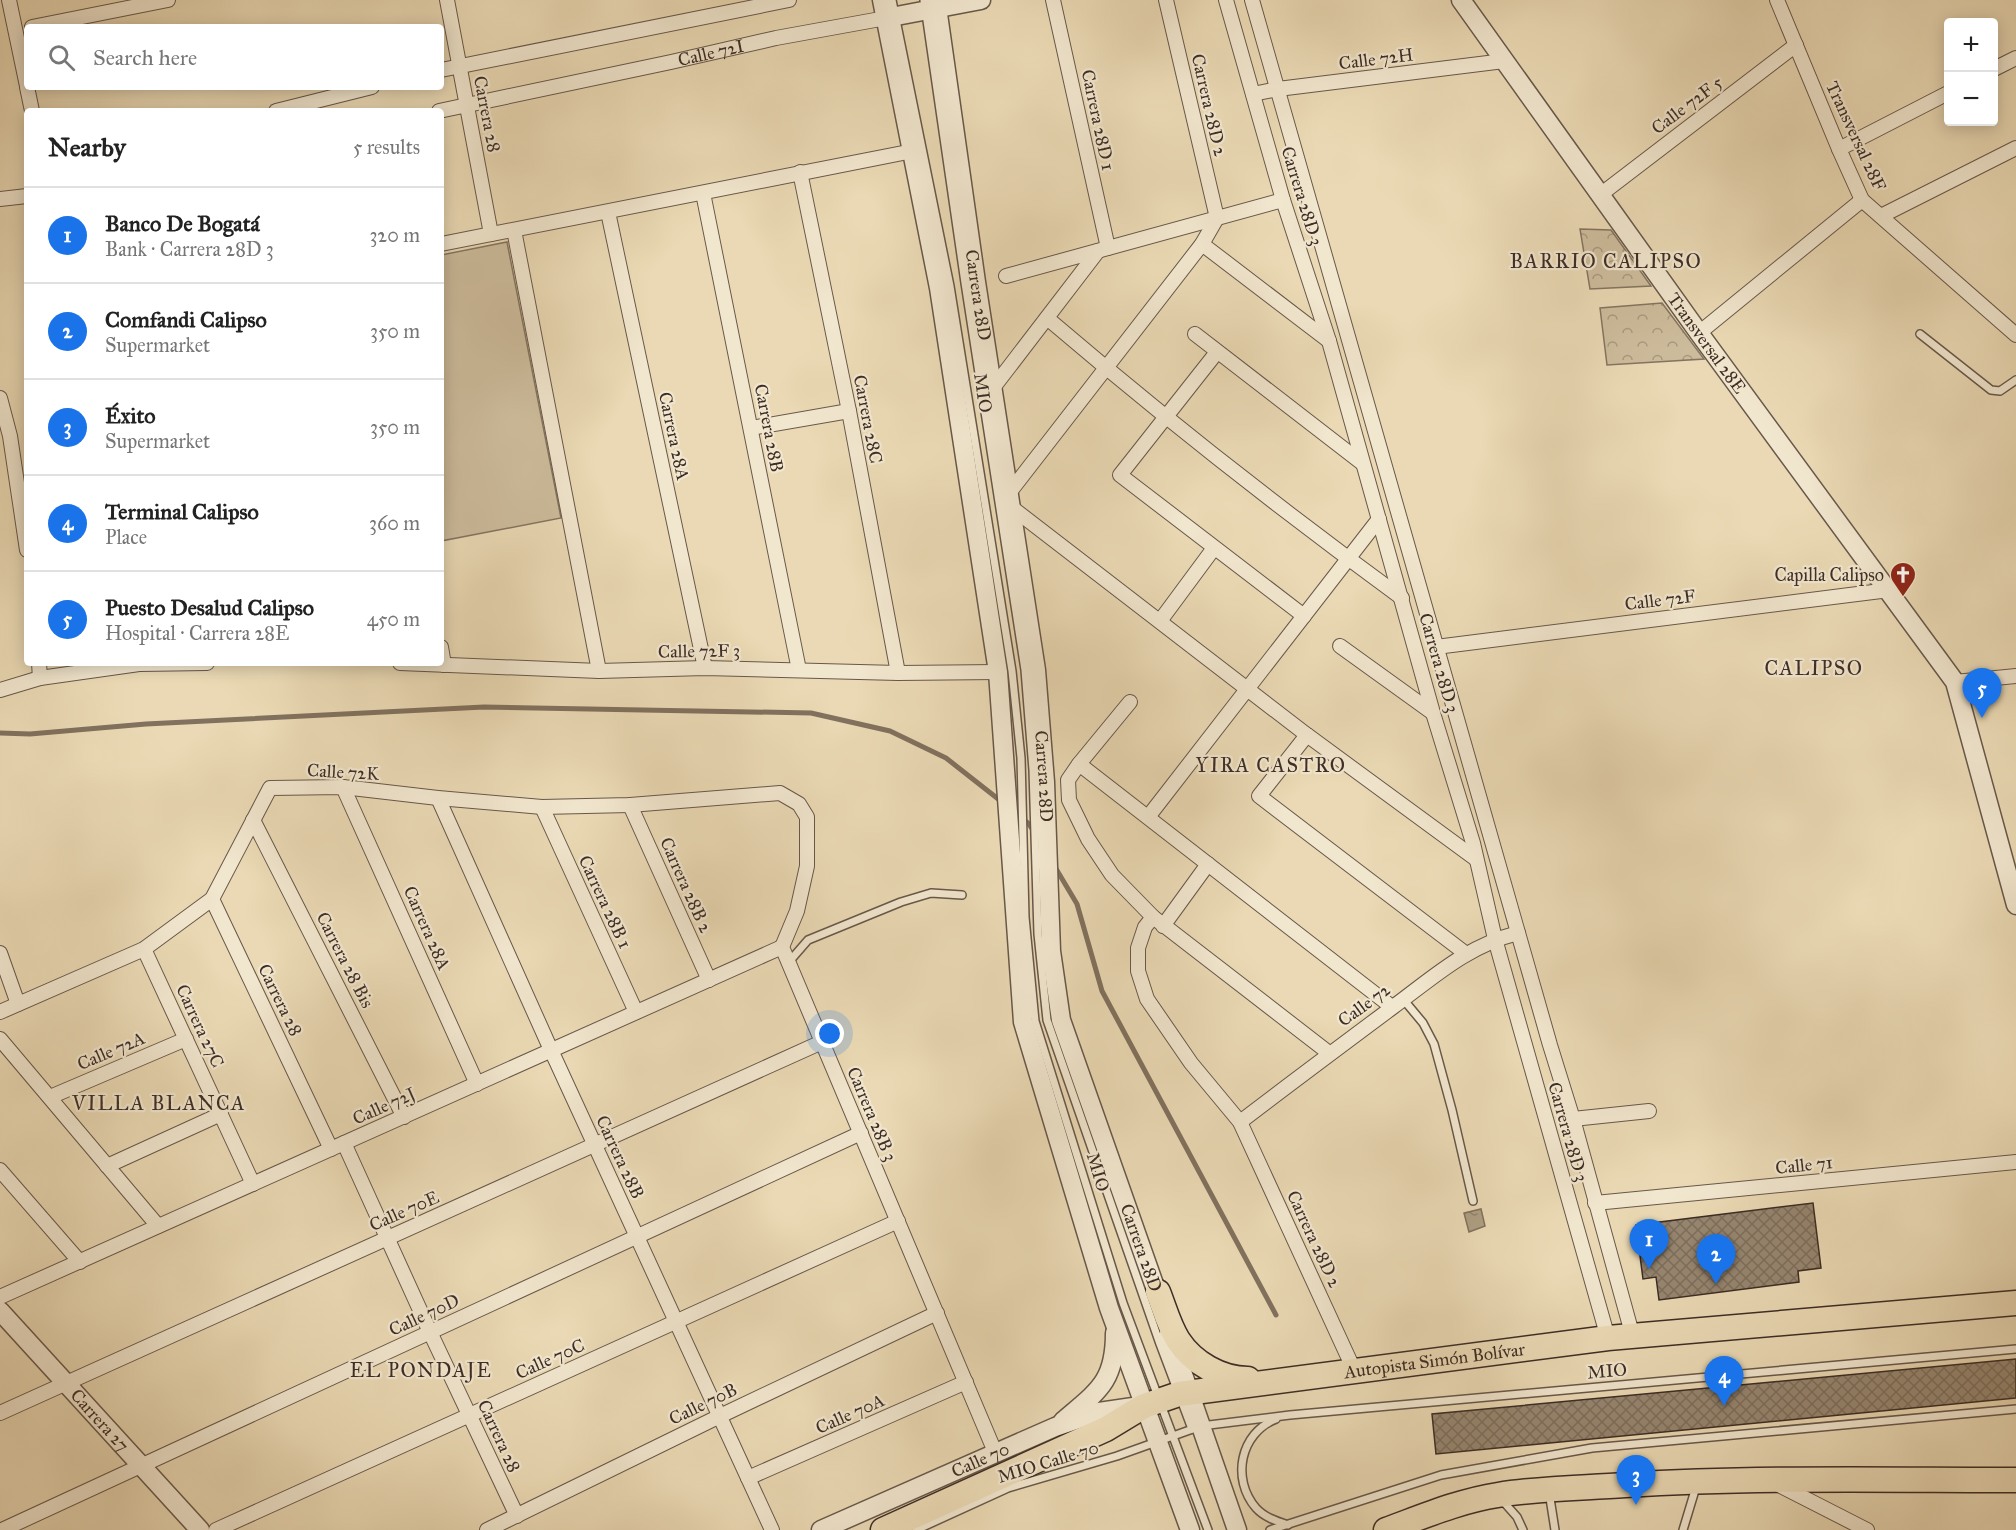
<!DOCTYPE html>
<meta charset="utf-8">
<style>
body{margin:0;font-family:"IM FELL Great Primer",serif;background:#f2f2f2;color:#222}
.controls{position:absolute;right:18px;top:18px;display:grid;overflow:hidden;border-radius:6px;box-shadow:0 3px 15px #0003}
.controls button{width:54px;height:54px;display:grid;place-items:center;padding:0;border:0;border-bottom:2px solid #e0e0e0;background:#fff;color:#222;font:30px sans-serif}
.you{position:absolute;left:830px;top:1034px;width:21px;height:21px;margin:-15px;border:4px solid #fff;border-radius:50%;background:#1a73e8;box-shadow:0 0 0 9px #1a73e833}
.badge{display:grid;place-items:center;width:39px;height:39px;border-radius:50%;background:#1a73e8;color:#fff;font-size:20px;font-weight:700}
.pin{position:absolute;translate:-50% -50px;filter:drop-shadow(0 2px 3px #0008)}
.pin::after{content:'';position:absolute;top:32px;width:21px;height:18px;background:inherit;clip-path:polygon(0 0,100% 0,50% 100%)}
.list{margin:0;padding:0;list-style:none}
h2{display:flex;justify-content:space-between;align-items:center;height:78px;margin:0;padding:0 24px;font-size:26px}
h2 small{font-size:20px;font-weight:400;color:#767676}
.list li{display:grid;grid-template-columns:39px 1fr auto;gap:18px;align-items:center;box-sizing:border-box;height:96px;padding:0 24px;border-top:2px solid #e0e0e0}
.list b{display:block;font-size:22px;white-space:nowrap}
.list p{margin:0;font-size:20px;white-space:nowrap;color:#767676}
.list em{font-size:20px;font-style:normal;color:#767676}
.icon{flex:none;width:33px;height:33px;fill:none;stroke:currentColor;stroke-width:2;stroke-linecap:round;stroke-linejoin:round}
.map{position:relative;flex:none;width:2016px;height:1530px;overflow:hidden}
.search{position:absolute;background:#fff;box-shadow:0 3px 15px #0003;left:24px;top:24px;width:420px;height:66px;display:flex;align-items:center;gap:15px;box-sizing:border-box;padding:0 21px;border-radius:6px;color:#767676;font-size:22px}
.panel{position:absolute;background:#fff;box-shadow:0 3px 15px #0003;left:24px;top:108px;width:420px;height:558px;border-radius:6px}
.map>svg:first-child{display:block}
.grass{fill:#cdbc9c;stroke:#857461;stroke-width:1.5}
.forest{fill:url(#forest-crowns);stroke:#857461;stroke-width:1.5}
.water{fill:url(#water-ripples);stroke:#81715e;stroke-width:1.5}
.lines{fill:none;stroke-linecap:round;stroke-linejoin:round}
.stream{stroke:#81715e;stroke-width:5}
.building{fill:url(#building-cross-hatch);stroke:#3d2d26;stroke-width:1.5}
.service-casing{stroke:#68584a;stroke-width:10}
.minor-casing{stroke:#68584a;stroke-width:16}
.tertiary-casing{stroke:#68584a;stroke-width:21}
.trunk-casing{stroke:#3d2d26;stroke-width:27}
.service{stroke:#f1e6ce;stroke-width:7}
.minor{stroke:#f1e6ce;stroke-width:14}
.tertiary{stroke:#f1e6ce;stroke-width:18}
.trunk{stroke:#ead9b4;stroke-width:24}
.labels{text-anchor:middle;stroke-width:4.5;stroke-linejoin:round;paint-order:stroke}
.street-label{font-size:18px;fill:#3d2d26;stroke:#f1e6ce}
.poi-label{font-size:18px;fill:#3d2d26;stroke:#f1e6ce;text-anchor:end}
.neighbourhood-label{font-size:20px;letter-spacing:1.5px;fill:#3d2d26;stroke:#f1e6ce}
</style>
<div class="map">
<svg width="2016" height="1530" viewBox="0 0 2016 1530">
<defs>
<pattern id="forest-crowns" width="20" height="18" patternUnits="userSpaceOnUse" patternTransform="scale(1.5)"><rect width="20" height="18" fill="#cdbc9c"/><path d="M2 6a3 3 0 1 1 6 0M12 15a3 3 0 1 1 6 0" fill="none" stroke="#a8997f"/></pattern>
<pattern id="water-ripples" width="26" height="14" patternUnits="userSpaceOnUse" patternTransform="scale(1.5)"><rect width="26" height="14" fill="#af9f84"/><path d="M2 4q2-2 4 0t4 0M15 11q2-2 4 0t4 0" fill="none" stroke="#90826c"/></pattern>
<pattern id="building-cross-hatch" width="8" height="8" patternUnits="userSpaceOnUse" patternTransform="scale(1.5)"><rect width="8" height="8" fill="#978670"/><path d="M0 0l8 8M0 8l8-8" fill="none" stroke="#7c6e5c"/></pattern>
</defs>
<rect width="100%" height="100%" fill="#ead9b4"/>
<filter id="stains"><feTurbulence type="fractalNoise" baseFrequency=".00333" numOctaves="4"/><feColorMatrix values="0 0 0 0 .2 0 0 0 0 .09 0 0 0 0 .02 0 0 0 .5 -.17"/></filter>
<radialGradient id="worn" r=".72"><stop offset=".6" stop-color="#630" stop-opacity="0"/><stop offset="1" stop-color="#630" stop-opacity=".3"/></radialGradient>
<!-- grass -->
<polygon class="grass" points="507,242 561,518 441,541 441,255"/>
<!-- forest -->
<g class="forest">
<polygon points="1580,229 1611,230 1651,286 1590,289"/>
<polygon points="1662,303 1704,359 1607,365 1600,308"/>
</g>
<!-- water -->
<polygon class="water" points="1481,1209 1485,1226 1469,1232 1464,1213"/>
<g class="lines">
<!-- stream -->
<g class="stream">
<polyline points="0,733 30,734 146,724 484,707 811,713 890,731 946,758 1002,802"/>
<polyline points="1012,810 1029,824 1035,833"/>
<polyline points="1055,867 1077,904 1102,991 1276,1315"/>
</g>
</g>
<!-- building -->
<g class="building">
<polygon points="1813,1203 1821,1268 1798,1271 1799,1282 1659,1300 1656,1277 1643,1279 1636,1225"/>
<polygon points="2016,1359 2016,1398 1436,1454 1432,1414"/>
</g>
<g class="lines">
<defs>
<g id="service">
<polyline points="892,0 950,286 1012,671 1021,758 1025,917 1035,1021 1123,1303 1208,1530"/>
<polyline points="924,0 965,283 1025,670 1033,770 1038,934 1047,1020 1160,1344 1192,1429"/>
<polyline points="1920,334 1991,390 2000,391 2016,380"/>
<polyline points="788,963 808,940 901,902 931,893 962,895"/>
<polyline points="1403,999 1423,1023 1434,1044 1452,1110 1473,1201"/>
<path d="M1276,1419C1240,1433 1231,1479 1256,1508C1264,1517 1276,1521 1288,1525"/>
<polyline points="1549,1492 1555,1530"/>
<polyline points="1501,1499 1517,1517 1523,1530"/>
<polyline points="916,1530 1008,1488 1117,1456 1201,1426 1290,1415 2016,1349"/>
<polyline points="1270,1530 1441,1475 1592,1448 2016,1409"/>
<polyline points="1683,1530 1696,1487"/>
</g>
<g id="minor">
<polyline points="9,0 27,86"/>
<polyline points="447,0 491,234"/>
<polyline points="1053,0 1108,248"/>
<polyline points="1226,0 1283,200 1329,341 1433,713 1473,843 1495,939 1608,1338"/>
<polyline points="1252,0 1550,1045 1573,1119 1633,1337"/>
<polyline points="1777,0 1839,149 1862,200 2016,335"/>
<polyline points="32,27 168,0"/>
<polyline points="1994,69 2016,58"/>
<polyline points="441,70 789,0"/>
<polyline points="27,87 32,111"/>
<polyline points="1253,94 1278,89 1504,61"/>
<polyline points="276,111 372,87"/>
<path id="s1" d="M439,111L671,62L776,38L886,18"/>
<polyline points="1839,149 1948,93"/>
<polyline points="800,172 849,411 898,673"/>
<polyline points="703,193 799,670"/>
<polyline points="1600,195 1796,45"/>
<polyline points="0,199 27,196"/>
<polyline points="608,212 705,668"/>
<polyline points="1881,216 2016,148"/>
<polyline points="514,230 599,671"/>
<polyline points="441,244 913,151"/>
<polyline points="1202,244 1329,341"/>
<polyline points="1006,276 1283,200"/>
<path d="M1047,318C1162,416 1280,509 1402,598"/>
<polyline points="1699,333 1862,200"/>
<polyline points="1195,334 1362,463"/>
<polyline points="1217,352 1120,475 1304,616"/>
<polyline points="993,388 1098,251"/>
<polyline points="0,398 10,436 27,550"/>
<polyline points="751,428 849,411"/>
<polyline points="1009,493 1202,244 1217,218 1166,0"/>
<polyline points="1011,507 1307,735 1476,859"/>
<polyline points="1160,621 1214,548"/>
<polyline points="1340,646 1433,713"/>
<polyline points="441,647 444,665"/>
<polyline points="1436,647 1889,590"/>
<polyline points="39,663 40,678"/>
<polyline points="400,663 599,671 705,668 898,673 998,672"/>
<polyline points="1955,682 2016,676"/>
<polyline points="0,690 40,678 139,664 207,663"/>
<polyline points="1307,735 1259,796 1465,953"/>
<polyline points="1079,764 1130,702"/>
<polyline points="343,787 477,1084"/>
<polyline points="438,798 551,1050 772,1530"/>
<polyline points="630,805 709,980"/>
<polyline points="542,807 636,1012"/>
<polyline points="1148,817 1379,519"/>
<polyline points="253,820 404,1117"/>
<polyline points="212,899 331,1149"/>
<polyline points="1153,917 1329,1053"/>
<polyline points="1163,926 1208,864"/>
<polyline points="144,949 253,1184"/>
<polyline points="0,953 18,1004"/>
<polyline points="0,1012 144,949 212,899 270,788 343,787 438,798 542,807 630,805 780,793 799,804 807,817 807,866 797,911 782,947 995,1452"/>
<polyline points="0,1039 158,1226"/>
<polyline points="50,1097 186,1039"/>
<polyline points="1573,1119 1649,1111"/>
<path d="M1240,1122C1291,1083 1342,1045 1393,1007C1435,976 1467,946 1518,933"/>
<polyline points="344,1143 430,1332 517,1516"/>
<polyline points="107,1166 221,1114"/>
<polyline points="0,1170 80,1262"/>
<polyline points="1595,1203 2016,1162"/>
<polyline points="0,1297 782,947"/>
<polyline points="1355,1372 1240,1122 1191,1063 1147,999 1138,971 1138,948 1145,927 1153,917 1112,875 1088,839 1069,800 1068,780 1079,764 1392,1007"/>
<polyline points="0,1413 822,1042"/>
<polyline points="748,1478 966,1382"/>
<polyline points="1775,1483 1867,1530"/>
<polyline points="2,1530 861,1133"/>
<polyline points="216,1530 898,1221"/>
<polyline points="487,1530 720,1416 937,1313"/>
</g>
<g id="tertiary">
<polyline points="882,0 939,288 998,672 1023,1022 1109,1308 1190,1530"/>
<path id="s2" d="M936,0L976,282L1036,670L1045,782L1051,951L1061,1020L1161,1304"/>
<path id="s3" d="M1461,0L1699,333L1955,682L2016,905"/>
<polyline points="886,18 981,0"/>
<path id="s4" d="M0,1311L200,1530"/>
<polyline points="1169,1334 1237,1530"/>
<path d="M1063,1421C1098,1391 1115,1382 1115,1333"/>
<path id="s5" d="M821,1530L1055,1427L1099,1412L1140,1406"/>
</g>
<g id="trunk">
<path d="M1158,1292C1164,1307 1169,1326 1178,1340C1193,1363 1221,1379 1248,1379"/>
<path id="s6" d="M883,1530L1106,1429L1144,1406L1179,1394L1608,1338L2016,1303"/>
<path d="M1386,1530C1422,1517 1459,1501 1498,1495C1540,1488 1583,1488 1625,1485C1755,1477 1886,1480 2016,1480"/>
</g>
</defs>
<!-- service casing -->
<use href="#service" class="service-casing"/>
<!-- minor casing -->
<use href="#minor" class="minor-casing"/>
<!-- tertiary casing -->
<use href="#tertiary" class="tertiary-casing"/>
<!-- trunk casing -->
<use href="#trunk" class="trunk-casing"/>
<!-- service -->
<use href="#service" class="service"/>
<!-- minor -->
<use href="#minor" class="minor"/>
<!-- tertiary -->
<use href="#tertiary" class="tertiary"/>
<!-- trunk -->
<use href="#trunk" class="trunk"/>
</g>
<!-- icons -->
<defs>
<symbol id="church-pin" viewBox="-11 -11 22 30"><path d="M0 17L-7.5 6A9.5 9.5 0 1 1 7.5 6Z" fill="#8f2418" stroke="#f1e6ce"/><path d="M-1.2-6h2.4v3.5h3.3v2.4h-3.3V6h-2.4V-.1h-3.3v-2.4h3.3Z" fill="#fff"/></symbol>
</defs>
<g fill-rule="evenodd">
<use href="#church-pin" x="1888" y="560" width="30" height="40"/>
</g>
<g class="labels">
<!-- street labels -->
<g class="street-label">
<text dy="6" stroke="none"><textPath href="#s1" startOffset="278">Calle 72I</textPath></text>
<text transform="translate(1376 59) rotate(-7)" y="6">Calle 72H</text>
<text transform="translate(1209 105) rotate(77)" y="6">Carrera 28D 2</text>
<text transform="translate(1687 105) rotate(-37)" y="6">Calle 72F 5</text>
<text transform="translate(487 114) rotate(79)" y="6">Carrera 28</text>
<text transform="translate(1098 120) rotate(78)" y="6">Carrera 28D 1</text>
<text transform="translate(1856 136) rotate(65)" y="6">Transversal 28F</text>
<text transform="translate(1302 196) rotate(73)" y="6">Carrera 28D 3</text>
<text dy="6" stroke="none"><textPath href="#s2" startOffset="298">Carrera 28D</textPath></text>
<text dy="6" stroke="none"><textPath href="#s3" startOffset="422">Transversal 28E</textPath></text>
<text transform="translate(983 393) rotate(81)" y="6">MIO</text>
<text transform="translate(868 419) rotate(79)" y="6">Carrera 28C</text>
<text transform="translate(769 428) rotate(79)" y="6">Carrera 28B</text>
<text transform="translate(674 436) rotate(78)" y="6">Carrera 28A</text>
<text transform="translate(1660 600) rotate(-7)" y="6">Calle 72F</text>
<text transform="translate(699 651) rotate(-1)" y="6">Calle 72F 3</text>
<text transform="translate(1439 663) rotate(74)" y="6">Carrera 28D 3</text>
<text transform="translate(343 772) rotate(3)" y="6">Calle 72K</text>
<text dy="6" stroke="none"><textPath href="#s2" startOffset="784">Carrera 28D</textPath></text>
<text transform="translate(686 885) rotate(66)" y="6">Carrera 28B 2</text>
<text transform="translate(605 902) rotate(65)" y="6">Carrera 28B 1</text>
<text transform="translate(427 928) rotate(66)" y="6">Carrera 28A</text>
<text transform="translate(345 960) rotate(63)" y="6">Carrera 28 Bis</text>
<text transform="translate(280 1000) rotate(64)" y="6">Carrera 28</text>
<text transform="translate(1364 1005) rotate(-36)" y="6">Calle 72</text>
<text transform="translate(200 1026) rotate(65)" y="6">Carrera 27C</text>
<text transform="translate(111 1051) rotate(-23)" y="6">Calle 72A</text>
<text transform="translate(384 1106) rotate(-24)" y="6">Calle 72J</text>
<text transform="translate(872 1114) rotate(67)" y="6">Carrera 28B 3</text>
<text transform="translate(1568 1132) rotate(74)" y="6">Carrera 28D 3</text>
<text transform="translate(620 1157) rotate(65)" y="6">Carrera 28B</text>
<text transform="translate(1804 1165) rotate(-6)" y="6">Calle 71</text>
<text transform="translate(1098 1172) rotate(73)" y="6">MIO</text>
<text transform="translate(404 1211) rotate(-24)" y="6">Calle 70E</text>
<text transform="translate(1314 1239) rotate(65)" y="6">Carrera 28D 2</text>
<text dy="6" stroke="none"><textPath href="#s2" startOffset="1270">Carrera 28D</textPath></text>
<text transform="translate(424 1315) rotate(-25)" y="6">Calle 70D</text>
<text transform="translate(550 1359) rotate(-24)" y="6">Calle 70C</text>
<text dy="6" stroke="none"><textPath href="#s6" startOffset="584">Autopista Simón Bolívar</textPath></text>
<text transform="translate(1607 1371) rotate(-5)" y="6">MIO</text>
<text transform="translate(703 1404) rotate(-26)" y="6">Calle 70B</text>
<text transform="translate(850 1414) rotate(-24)" y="6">Calle 70A</text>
<text dy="6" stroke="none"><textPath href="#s4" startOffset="148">Carrera 27</textPath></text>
<text transform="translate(499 1436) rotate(65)" y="6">Carrera 28</text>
<text dy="6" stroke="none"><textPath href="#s5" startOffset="174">Calle 70</textPath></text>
<text transform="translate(1048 1462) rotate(-17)" y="6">MIO Calle 70</text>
</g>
<!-- poi labels -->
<g class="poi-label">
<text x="1884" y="581">Capilla Calipso</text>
</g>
<!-- neighbourhood labels -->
<g class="neighbourhood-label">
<text x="1606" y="268">BARRIO CALIPSO</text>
<text x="1814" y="675">CALIPSO</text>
<text x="1271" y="772">YIRA CASTRO</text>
<text x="159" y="1110">VILLA BLANCA</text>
<text x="421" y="1377">EL PONDAJE</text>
</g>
</g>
<rect width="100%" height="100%" filter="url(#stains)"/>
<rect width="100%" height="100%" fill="url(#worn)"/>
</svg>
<div class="controls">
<button>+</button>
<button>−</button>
</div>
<div class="you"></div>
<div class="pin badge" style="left:1649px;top:1269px">1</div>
<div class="pin badge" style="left:1716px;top:1284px">2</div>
<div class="pin badge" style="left:1636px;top:1505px">3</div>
<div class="pin badge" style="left:1724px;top:1406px">4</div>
<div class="pin badge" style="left:1982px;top:718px">5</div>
<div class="search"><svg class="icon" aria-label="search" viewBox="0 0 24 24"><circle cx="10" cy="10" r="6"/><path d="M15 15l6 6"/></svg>Search here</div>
<section class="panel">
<h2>Nearby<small>5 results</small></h2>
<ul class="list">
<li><span class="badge">1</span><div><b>Banco De Bogatá</b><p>Bank · Carrera 28D 3</p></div><em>320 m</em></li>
<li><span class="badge">2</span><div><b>Comfandi Calipso</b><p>Supermarket</p></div><em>350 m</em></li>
<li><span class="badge">3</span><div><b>Éxito</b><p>Supermarket</p></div><em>350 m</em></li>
<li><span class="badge">4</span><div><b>Terminal Calipso</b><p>Place</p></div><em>360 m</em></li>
<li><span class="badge">5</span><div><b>Puesto Desalud Calipso</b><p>Hospital · Carrera 28E</p></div><em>450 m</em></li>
</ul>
</section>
</div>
